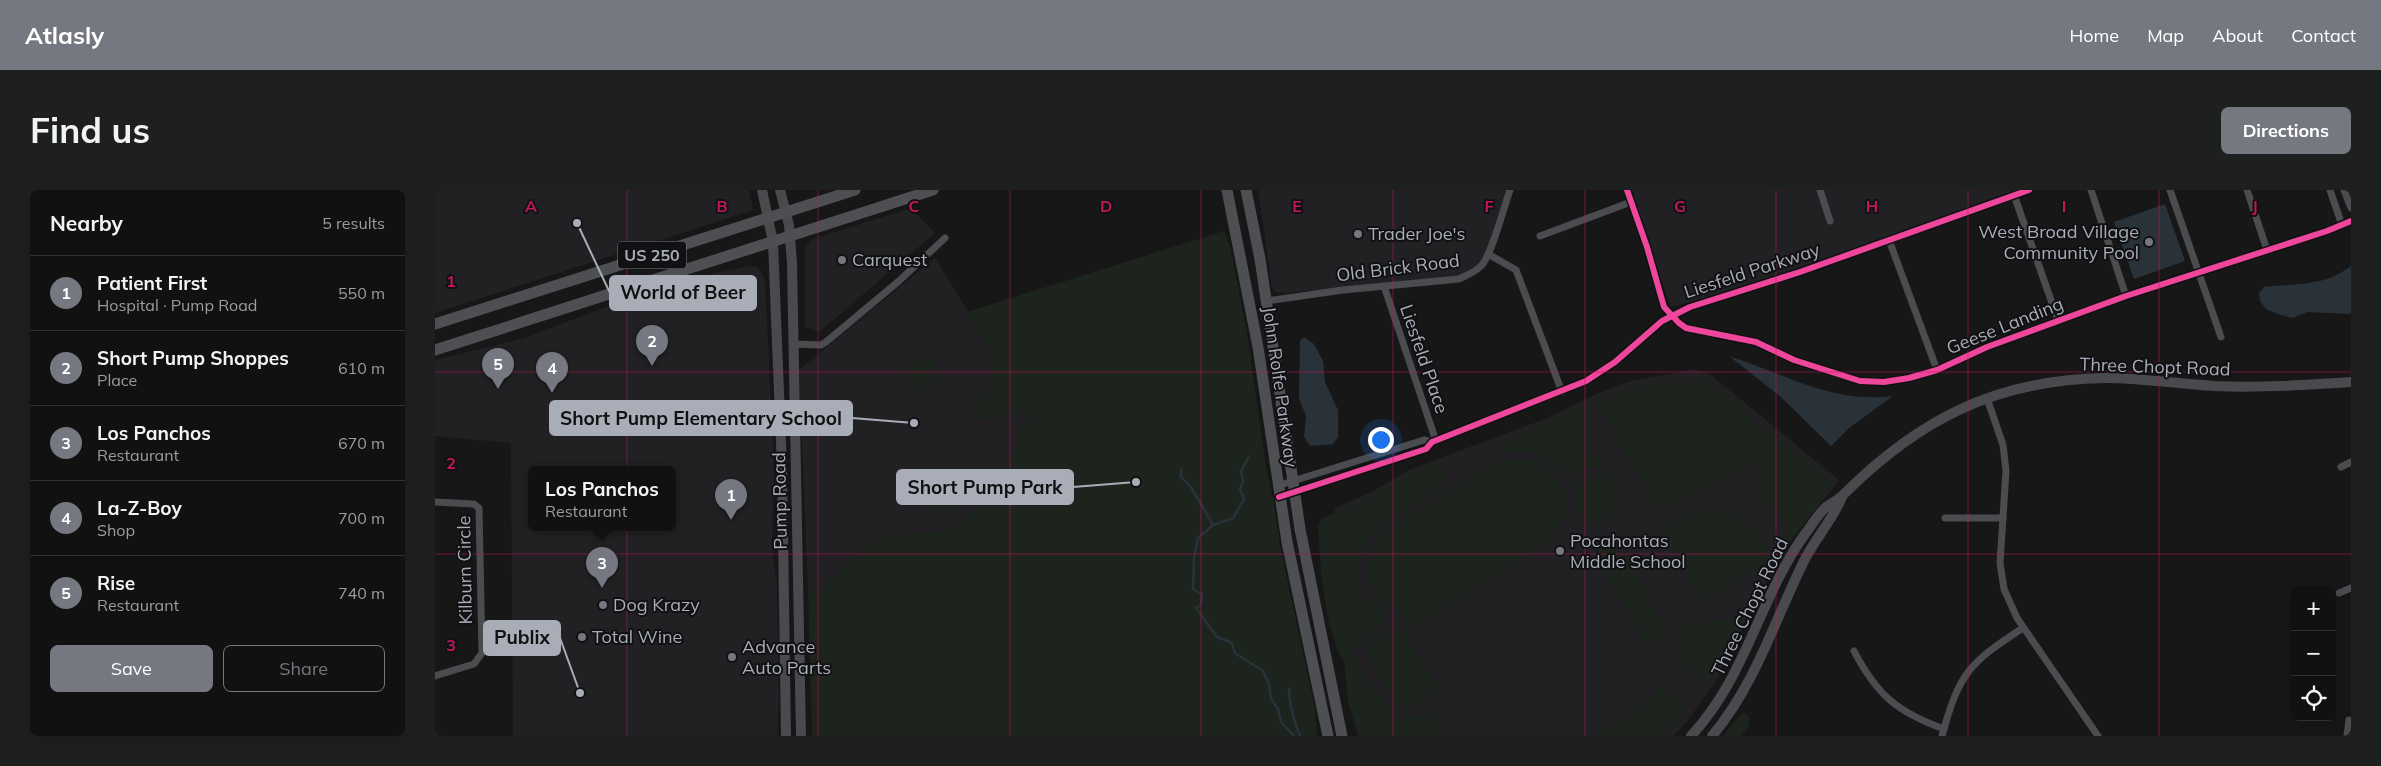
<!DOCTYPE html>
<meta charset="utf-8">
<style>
body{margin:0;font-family:Mulish,sans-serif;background:#1e1f1f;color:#f1f3f6}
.controls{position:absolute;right:15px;bottom:15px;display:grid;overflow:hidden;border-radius:8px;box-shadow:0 5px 20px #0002}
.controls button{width:45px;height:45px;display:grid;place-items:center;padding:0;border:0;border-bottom:1px solid #303131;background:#111;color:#f1f3f6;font:25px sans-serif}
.you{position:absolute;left:945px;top:249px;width:18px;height:18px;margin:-12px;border:4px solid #fff;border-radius:50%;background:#1a73e8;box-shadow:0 0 0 8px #1a73e833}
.badge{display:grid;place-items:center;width:32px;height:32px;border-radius:50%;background:#757880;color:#fff;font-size:16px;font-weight:700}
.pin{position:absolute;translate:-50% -41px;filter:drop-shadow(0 1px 2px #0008)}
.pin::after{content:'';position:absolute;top:26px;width:18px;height:15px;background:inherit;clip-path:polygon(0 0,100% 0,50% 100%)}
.popup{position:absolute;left:93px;top:276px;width:148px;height:65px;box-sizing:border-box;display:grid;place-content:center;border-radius:8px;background:#111;filter:drop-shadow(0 1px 4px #0005);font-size:16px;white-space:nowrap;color:#9c9d9f}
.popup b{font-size:19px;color:#f1f3f6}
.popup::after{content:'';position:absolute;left:50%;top:100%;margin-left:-10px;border:10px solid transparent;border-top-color:#111}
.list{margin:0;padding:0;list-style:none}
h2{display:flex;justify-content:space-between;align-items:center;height:65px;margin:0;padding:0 20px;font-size:21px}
h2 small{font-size:16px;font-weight:400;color:#9c9d9f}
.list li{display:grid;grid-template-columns:32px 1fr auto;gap:15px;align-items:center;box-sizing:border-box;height:75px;padding:0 20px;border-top:1px solid #303131}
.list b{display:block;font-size:19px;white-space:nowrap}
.list p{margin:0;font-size:16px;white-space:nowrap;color:#9c9d9f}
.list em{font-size:16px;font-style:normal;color:#9c9d9f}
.actions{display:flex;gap:10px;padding:15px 20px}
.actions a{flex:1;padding:11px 0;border:1px solid #757880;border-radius:8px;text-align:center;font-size:18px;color:#757880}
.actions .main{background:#757880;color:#fff}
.icon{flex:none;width:28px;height:28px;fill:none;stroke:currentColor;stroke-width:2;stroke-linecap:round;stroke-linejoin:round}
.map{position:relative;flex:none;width:1916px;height:546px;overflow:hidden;border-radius:8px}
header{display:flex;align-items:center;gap:30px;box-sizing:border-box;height:70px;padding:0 25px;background:#757880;color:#fff}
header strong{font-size:24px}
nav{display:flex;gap:28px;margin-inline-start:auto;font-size:18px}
.intro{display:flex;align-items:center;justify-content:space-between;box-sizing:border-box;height:120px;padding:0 30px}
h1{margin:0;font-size:35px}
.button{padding:12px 22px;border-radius:8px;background:#757880;color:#fff;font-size:18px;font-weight:700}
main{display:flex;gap:30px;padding:0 30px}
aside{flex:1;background:#111;border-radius:8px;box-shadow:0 5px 20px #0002}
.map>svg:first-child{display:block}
.built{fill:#212123;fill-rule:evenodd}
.green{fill:#1d241e}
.water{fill:#2a3239}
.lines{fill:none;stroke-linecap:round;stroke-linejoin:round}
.stream{stroke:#2a3239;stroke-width:2.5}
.street{stroke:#4b4c50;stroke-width:7}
.secondary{stroke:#4a4a4e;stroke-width:10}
.primary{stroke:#4d4f52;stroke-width:11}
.cycleway-casing{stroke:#111113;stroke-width:9}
.cycleway{stroke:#ed469a;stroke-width:6}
.grid{fill:none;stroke:#c2185b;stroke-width:1;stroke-opacity:0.55}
.poi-dot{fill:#757880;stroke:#111113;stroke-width:2}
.labels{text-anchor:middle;stroke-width:4;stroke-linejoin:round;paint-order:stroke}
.shield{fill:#111113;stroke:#7b7e86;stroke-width:1}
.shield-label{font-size:16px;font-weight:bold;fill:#a8adb8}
.poi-label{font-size:18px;fill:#a8adb8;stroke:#111113;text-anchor:start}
.street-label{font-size:18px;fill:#a8adb8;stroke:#111113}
.grid-label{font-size:16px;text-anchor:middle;font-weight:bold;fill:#c2185b;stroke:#111113;stroke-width:4;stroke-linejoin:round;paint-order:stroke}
.leader{fill:none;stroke:#a8adb8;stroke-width:2}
.callout-dot{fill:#a8adb8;stroke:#111113;stroke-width:2}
.callout{fill:#a8adb8;stroke:#a8adb8;stroke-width:2}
.callout-label{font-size:19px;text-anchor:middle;font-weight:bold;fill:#111}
</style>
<header>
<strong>Atlasly</strong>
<nav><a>Home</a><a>Map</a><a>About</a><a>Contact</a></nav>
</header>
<div class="intro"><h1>Find us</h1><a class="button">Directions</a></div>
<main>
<aside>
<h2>Nearby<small>5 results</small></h2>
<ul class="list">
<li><span class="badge">1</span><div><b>Patient First</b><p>Hospital · Pump Road</p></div><em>550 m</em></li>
<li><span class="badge">2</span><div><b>Short Pump Shoppes</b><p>Place</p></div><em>610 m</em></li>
<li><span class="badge">3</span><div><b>Los Panchos</b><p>Restaurant</p></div><em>670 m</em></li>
<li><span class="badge">4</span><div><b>La-Z-Boy</b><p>Shop</p></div><em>700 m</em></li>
<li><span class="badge">5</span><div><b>Rise</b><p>Restaurant</p></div><em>740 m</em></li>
</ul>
<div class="actions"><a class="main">Save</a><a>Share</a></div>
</aside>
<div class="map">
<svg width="1916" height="546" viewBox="0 0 1916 546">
<rect width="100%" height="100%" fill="#171717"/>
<!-- built -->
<g class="built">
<polygon points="0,0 314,0 318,20 0,123"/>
<polygon points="823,0 1075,0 1048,74 1024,89 848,103 840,102 837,97"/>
<polygon points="1192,0 1594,0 1365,82 1236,117"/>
<polygon points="476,18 500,43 384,142 370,137 370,56 378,49"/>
<polygon points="500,68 597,226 586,240 567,294 519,341 445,346 423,361 391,396 373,402 364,180"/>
<path d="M311,76L323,77L330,89L339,278L337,358L342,397L344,511L342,546H78L76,253L0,246V170L90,148L160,121L260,88ZM97,279H237V337H97Z"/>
<polygon points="1259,179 1276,185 1404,290 1354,353 1310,431 1281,491 1251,533 1238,546 924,546 899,347 900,318 939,301 976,279 1110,229 1162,204 1193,192"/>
</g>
<!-- green -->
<g class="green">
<polygon points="789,41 795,56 812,143 831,277 838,308 845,356 880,519 882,546 377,546 373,402 391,396 423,361 445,346 519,341 567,294 586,240 597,226 595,222 539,230 542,212 560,200 554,176 560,166 532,122"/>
<polygon points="495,164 505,179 505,185 485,201 468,178 485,167"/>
<path d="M1260,185C1264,186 1303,212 1308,216C1313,222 1316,230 1322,234C1335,244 1394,281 1396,292C1388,312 1366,334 1354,354C1350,361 1348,369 1340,371L1339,369L1268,410L1223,341C1254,318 1285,310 1316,337C1326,345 1333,358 1340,368L1342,358L1354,339C1345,320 1315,309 1321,285C1323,277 1329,271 1332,264L1223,321L1163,216C1200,195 1224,186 1266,196Z"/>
<polygon points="1158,212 1161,212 1153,229 1159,248 1149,258 1153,263 1173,271 1173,274 1166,277 1135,282 1093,262 1069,262 1068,251"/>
<path d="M1078,268C1129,270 1147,320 1110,355L974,438L968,428L972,426C929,412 916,369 952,339L1059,274Z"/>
<path d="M1005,275L1010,286V292C979,320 922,333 924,384C924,388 924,395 925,399C932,415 946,414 951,432C941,444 920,447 917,463L929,485L962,531C980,530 988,517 1005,529L1009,546H923L913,511L909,471L904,464L894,434L886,384L883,334L889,327L906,322L934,309L967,286L996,276Z"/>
<polygon points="522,282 537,299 507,326 494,311 495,304"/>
<polygon points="1174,283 1185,324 1146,334 1136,294"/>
<path d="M1173,351L1183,357L1227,430C1229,440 1226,456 1213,455L1210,452L1159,367L1161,357Z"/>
<path d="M1321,404H1324L1322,410L1281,485L1275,491L1243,474L1242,460L1247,435C1266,432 1293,432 1309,420C1314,416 1316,409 1321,404Z"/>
<polygon points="965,435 1004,498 966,521 928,458"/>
<path d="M1230,497L1235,506L1246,510L1251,521L1229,546H1167L1166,542C1189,535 1212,517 1224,498Z"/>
<polygon points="1310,523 1314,527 1314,536 1306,546 1288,546 1305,525"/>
</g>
<!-- water -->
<g class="water">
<polygon points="1730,14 1750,71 1699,89 1679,32"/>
<path d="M1916,76V124L1872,122L1858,128L1846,125L1831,119L1825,111L1824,103L1829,97C1861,93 1889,97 1916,76Z"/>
<polygon points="869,147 879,154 888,171 890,192 903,220 903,247 898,254 875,256 869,247 871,226 864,208 865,151"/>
<path d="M1294,166C1350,184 1397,214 1458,206L1414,238L1396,256L1346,207Z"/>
</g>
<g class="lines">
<!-- stream -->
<g class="stream">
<polyline points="814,267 806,281 808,291 805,299 809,309 798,328 778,335 763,348 759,368 758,399 767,405 766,415 761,418 782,447 797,453 800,463 828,481 834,494 836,509 843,519 846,532 859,546"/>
<polyline points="746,279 746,287 756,297 778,335"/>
<path d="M854,499C854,514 859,531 865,546"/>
</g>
<!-- street -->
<g class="street">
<polyline points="1192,0 1212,57 1229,117 1244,133 1251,138 1321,152 1359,170 1425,191 1449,192 1474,188 1502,180 1552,157 1691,106 1892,41 1916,31"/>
<polyline points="1385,0 1395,31"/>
<polyline points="1656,0 1691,106"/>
<polyline points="1735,0 1786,147"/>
<polyline points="1812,0 1832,60"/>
<polyline points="1895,0 1907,35"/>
<polyline points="1909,0 1916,18"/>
<polyline points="1579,5 1623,130"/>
<polyline points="1105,46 1196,12"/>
<polyline points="1454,50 1502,180"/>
<polyline points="1053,64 1081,80 1127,202"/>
<polyline points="949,96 1001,251"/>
<path d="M831,111L908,100L1024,89C1032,85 1041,82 1047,75C1057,63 1069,17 1075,0"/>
<polyline points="358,154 386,155 391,152 464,91 510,48"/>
<polyline points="1552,208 1568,255 1571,281 1565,373 1569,399 1582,428 1663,546"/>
<polyline points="1906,277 1916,272"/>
<polyline points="842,296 989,250 997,252"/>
<polyline points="844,307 991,259 997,252 1151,191 1180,172 1227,131 1255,117 1365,82 1594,0"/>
<polyline points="0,312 39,314 44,318 47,463 39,474 0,486"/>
<polyline points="1510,328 1568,328"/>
<polyline points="1904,403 1916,398"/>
<path d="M1419,461C1442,505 1462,522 1509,539"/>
<path d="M1507,546C1524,483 1534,473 1588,438"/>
<polyline points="1912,546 1914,530"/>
</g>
<!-- secondary -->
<g class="secondary">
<polyline points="327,0 338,52 347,277 351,546"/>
<polyline points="345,0 354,35 357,73 366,546"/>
<path d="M1256,546C1312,486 1324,408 1370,344C1377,335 1383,324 1391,317C1396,313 1403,310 1408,305C1484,229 1561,190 1670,188C1706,188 1743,194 1779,196C1824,198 1870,195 1916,192"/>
<path d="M1277,546C1320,495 1339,432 1368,373C1379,350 1397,331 1407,307"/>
</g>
<!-- primary -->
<g class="primary">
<polyline points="792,0 823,157 852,352 893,546"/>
<polyline points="811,0 825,69 865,339 907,546"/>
<polyline points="0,134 420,0"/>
<polyline points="0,160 498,0"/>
</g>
<defs>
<g id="cycleway">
<polyline points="1192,0 1212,57 1229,117 1244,133 1251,138 1321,152 1359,170 1425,191 1449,192 1474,188 1502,180 1552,157 1691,106 1892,41 1916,31"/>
<polyline points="844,307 991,259 997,252 1151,191 1180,172 1227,131 1255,117 1365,82 1594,0"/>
</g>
</defs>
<!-- cycleway casing -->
<use href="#cycleway" class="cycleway-casing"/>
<!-- cycleway -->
<use href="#cycleway" class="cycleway"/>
</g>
<!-- grid -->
<path class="grid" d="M192,0V546M383,0V546M575,0V546M766,0V546M958,0V546M1150,0V546M1341,0V546M1533,0V546M1724,0V546M0,182H1916M0,364H1916"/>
<!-- markers -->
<g class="poi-dot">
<circle cx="923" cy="44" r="5"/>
<circle cx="1714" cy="52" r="5"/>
<circle cx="407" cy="70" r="5"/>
<circle cx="1125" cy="361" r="5"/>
<circle cx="168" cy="415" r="5"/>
<circle cx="147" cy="447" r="5"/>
<circle cx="297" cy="467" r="5"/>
</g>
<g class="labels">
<!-- shield labels -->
<rect class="shield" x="183" y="51.5" width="68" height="27" rx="4"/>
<g class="shield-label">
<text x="217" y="71">US 250</text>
</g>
<!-- poi labels -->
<g class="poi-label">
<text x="1704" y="48" text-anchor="end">West Broad Village<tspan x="1704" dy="21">Community Pool</tspan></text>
<text x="933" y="50">Trader Joe's</text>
<text x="417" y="76">Carquest</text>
<text x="1135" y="357">Pocahontas<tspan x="1135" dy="21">Middle School</tspan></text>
<text x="178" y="421">Dog Krazy</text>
<text x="157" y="453">Total Wine</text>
<text x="307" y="463">Advance<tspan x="307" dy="21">Auto Parts</tspan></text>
</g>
<!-- street labels -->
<g class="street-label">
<text transform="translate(963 78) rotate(-7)" y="6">Old Brick Road</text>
<text transform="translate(1317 81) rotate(-18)" y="6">Liesfeld Parkway</text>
<text transform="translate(1570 136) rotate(-22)" y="6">Geese Landing</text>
<text transform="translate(989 169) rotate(71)" y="6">Liesfeld Place</text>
<text transform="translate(1720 177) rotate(2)" y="6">Three Chopt Road</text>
<text transform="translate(845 197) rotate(82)" y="6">John Rolfe Parkway</text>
<text transform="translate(345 311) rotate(-91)" y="6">Pump Road</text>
<text transform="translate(30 380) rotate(-91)" y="6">Kilburn Circle</text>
<text transform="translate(1315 417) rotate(-64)" y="6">Three Chopt Road</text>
</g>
</g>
<g class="grid-label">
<text x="96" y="22">A</text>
<text x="287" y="22">B</text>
<text x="479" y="22">C</text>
<text x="671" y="22">D</text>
<text x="862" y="22">E</text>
<text x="1054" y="22">F</text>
<text x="1245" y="22">G</text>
<text x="1437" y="22">H</text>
<text x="1629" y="22">I</text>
<text x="1820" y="22">J</text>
<text x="16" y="97">1</text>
<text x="16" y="279">2</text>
<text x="16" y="461">3</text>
</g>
<!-- callouts -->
<path class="leader" d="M142 33L175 103M479 233L417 228M701 292L638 297M145 503L125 448"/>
<g class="callout-dot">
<circle cx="142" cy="33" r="5"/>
<circle cx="479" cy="233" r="5"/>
<circle cx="701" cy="292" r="5"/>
<circle cx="145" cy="503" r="5"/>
</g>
<g class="callout">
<rect x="175" y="86" width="146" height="34" rx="5"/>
<rect x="115" y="211" width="302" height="34" rx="5"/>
<rect x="462" y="280" width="176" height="34" rx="5"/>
<rect x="49" y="431" width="76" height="34" rx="5"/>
</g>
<g class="callout-label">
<text x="248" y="109">World of Beer</text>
<text x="266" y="235">Short Pump Elementary School</text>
<text x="550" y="304">Short Pump Park</text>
<text x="87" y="454">Publix</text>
</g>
</svg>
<div class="controls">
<button>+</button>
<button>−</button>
<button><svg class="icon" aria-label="locate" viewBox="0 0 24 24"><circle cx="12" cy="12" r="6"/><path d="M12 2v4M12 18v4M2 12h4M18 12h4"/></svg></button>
</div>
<div class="you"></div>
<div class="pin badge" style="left:296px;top:330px">1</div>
<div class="pin badge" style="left:217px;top:176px">2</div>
<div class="pin badge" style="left:167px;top:398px">3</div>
<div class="popup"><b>Los Panchos</b>Restaurant</div>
<div class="pin badge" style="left:117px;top:203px">4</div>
<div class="pin badge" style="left:63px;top:199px">5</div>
</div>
</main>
